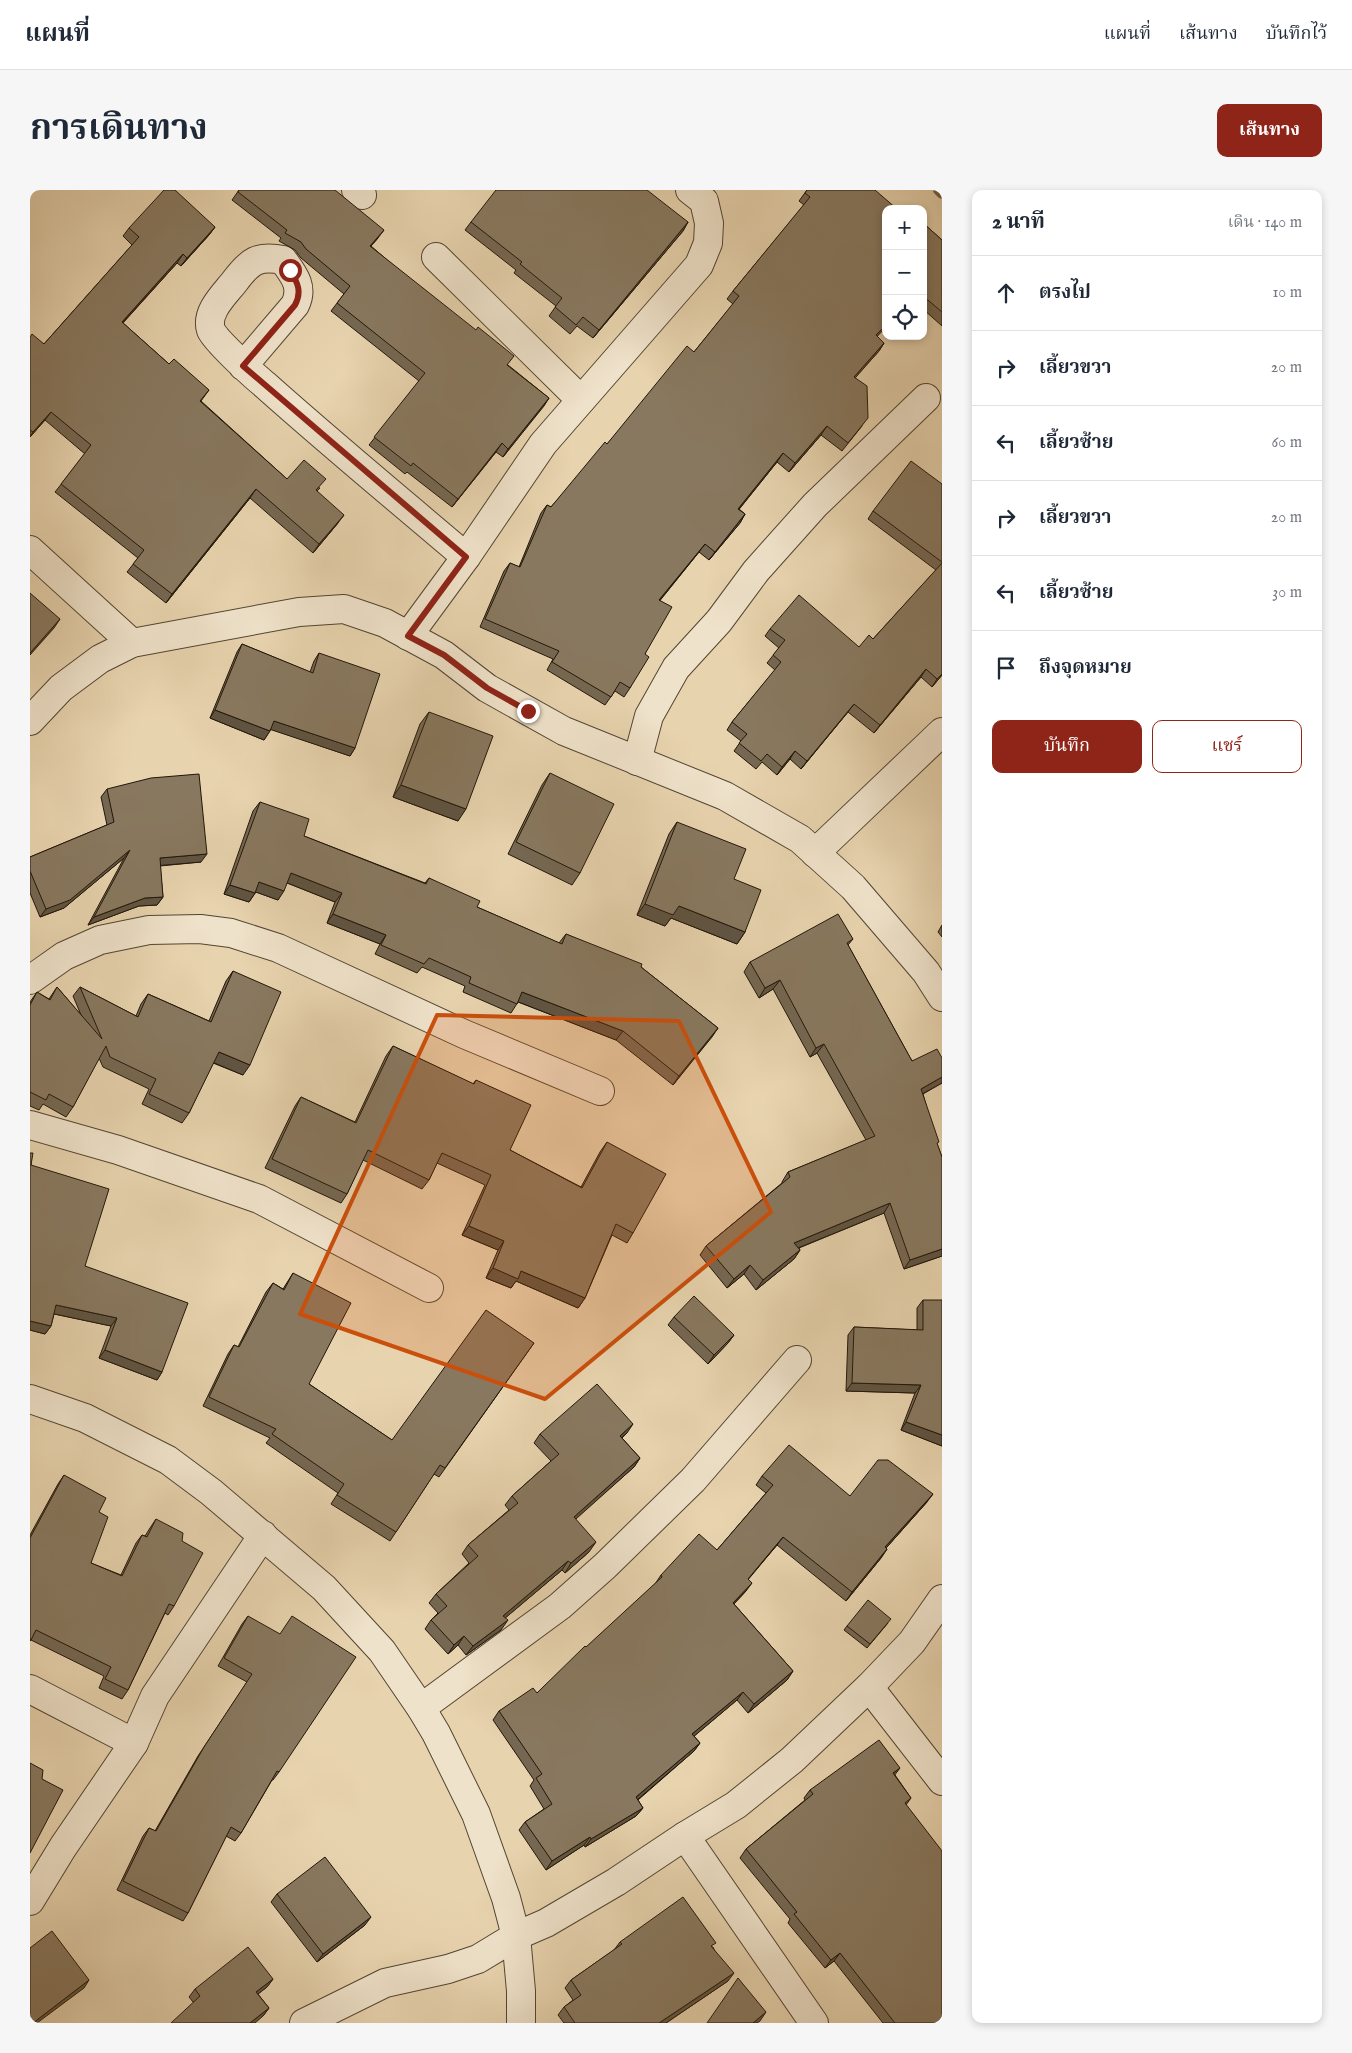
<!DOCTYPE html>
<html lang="th">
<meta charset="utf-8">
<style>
body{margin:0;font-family:"IM FELL English","Noto Serif Thai",serif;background:#f6f6f7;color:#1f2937}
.controls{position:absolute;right:15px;top:15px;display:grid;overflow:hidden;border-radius:10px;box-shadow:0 2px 8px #0003}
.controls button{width:45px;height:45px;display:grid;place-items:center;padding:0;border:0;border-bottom:1px solid #e0e1e3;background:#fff;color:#1f2937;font:25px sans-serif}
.stop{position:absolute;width:15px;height:15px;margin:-11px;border:4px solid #8f2418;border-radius:50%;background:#fff}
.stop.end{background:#8f2418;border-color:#fff;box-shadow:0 1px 5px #0008}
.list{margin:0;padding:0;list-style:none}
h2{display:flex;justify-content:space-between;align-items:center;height:65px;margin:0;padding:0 20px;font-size:21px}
h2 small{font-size:16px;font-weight:400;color:#747a83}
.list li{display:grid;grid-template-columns:32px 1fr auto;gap:15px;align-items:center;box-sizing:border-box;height:75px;padding:0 20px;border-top:1px solid #e0e1e3}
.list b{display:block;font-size:19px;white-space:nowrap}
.list em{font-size:16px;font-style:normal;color:#747a83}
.actions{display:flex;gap:10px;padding:15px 20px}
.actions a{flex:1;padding:11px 0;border:1px solid #8f2418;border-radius:10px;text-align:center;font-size:18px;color:#8f2418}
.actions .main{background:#8f2418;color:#fff}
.icon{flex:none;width:28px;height:28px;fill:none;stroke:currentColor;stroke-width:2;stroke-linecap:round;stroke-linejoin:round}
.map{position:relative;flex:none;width:912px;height:1833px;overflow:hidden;border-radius:10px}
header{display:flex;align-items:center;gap:30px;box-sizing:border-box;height:70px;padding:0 25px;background:#fff;border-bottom:1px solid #e0e1e3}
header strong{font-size:24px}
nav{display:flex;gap:28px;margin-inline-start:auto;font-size:18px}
.intro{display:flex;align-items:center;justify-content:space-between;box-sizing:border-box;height:120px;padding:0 30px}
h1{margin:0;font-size:35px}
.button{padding:12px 22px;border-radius:10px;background:#8f2418;color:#fff;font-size:18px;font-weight:700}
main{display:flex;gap:30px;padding:0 30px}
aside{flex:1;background:#fff;border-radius:10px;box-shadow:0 2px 8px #0003}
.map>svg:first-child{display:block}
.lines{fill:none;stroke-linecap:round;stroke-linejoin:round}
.stream{stroke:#70614a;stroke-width:10}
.minor-casing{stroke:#534532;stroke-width:30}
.minor{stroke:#efe2ca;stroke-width:28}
.wall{fill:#756752;stroke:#221609}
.shaded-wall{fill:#5f5442;stroke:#221609}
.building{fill:#88785f;stroke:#221609}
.route{stroke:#8f2418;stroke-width:6}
.marked{fill:#ca4f0c;fill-opacity:0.2;stroke:#ca4f0c;stroke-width:4;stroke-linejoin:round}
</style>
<header>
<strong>แผนที่</strong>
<nav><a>แผนที่</a><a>เส้นทาง</a><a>บันทึกไว้</a></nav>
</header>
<div class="intro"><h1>การเดินทาง</h1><a class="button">เส้นทาง</a></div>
<main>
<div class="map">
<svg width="912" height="1833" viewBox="0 0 912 1833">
<rect width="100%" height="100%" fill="#e7d3ae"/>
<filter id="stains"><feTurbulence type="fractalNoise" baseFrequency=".004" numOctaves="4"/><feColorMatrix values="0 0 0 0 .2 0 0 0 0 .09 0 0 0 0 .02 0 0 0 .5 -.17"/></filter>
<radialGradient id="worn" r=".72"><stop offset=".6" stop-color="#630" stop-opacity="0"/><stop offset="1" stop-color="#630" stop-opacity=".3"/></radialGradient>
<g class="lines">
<!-- stream -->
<polyline class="stream" points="908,0 912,4"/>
<defs>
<g id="minor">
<polyline points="326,0 332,5"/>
<polyline points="406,67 551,210"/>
<path d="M213,176L265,115C274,97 264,85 253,70C228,65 220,71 205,91C195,104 175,122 181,140C185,150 223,185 234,194C300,253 369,310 436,367"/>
<polyline points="0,360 102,453"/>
<polyline points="378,446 436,367 513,254 669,75 678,53 679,33 674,11 660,0"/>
<polyline points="0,531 31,498 70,469 102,453 269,422 314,419 355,433 414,465 457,498 534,541 695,606 770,649 823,697 896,782 912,807"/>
<polyline points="607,571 619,526 646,478 689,431 726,381 785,315 896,208"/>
<polyline points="785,663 912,542"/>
<polyline points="0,790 34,766 70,750 119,740 170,739 201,743 248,758 434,844 570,901"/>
<polyline points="0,935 88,960 229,1009 399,1098"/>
<polyline points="0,1209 55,1228 138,1270 181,1302 294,1398 352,1461 391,1518 406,1543 446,1624 476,1708 486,1746 491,1801 491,1833"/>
<polyline points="839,1497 912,1591"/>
<polyline points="0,1499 104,1553"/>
<polyline points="391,1518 530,1416 575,1376 663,1290 767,1170"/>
<polyline points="655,1646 784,1833"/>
<polyline points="0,1711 33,1657 104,1553 125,1506 233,1345"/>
<polyline points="274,1833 355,1793 418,1779 448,1769 486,1746 516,1733 586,1692 655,1646 706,1615 762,1570 839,1497 882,1452 912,1409"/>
</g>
</defs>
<!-- minor casing -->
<use href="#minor" class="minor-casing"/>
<!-- minor -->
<use href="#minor" class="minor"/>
</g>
<!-- wall -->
<g class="wall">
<polygon points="209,0 348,48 341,56 478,175 519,208 473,267 466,262 422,317 377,282 375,284 339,255 389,191 301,121 314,104 271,68 265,60 249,51 251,48 202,10"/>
<polygon points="777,0 847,146 854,153 849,161 825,187 832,236 812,261 791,245 759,282 747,272 709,319 715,324 710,333 679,370 669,362 630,410 615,464 600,498 594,507 585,501 575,515 517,480 523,469 450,437 474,381 480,373 489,377 511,323 517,315 521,317 577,254 664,162 703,114 697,109 703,101 774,15 769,11"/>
<polygon points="441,32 658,32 653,41 563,148 547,136 540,144 519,126 526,116 484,83 486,80 435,40"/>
<polygon points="893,33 912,50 912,136 893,119"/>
<polygon points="185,37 179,45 151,76 147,73 93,133 139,174 179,200 171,211 257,289 290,298 287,301 308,333 283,363 220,308 136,413 97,382 108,368 25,302 55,264 15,230 0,247 0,147 14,154 102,55 93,46 99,38"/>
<polygon points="912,294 912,485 902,497 891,487 844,543 818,522 771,579 760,569 747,585 732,572 726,579 704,561 711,551 697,540 702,532 745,480 737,473 749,458 735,446 740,439 829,457 843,449 906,380 838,329 843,321"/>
<polygon points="212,454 280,482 284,471 289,463 325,558 320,566 241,539 234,550 180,528 207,462"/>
<polygon points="399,522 428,631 363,607 390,534"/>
<polygon points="520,583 550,683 542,695 478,664 512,595"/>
<polygon points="77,599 171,672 130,676 133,707 127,715 109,716 58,735 94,668 34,718 10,727 0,703 0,667 77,635 71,607"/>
<polygon points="230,612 274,646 395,693 399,688 447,717 529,753 536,744 611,777 688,838 643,895 586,850 488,812 481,823 433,802 435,796 392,777 387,783 345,764 350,754 297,733 305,712 257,693 248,710 226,702 219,712 194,704 223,621"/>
<polygon points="647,632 704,689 715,742 707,754 641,728 635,736 607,725 639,644"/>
<polygon points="912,735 912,747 908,742"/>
<polygon points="823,749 818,755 882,871 912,868 912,893 893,904 907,954 912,967 912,1066 874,1079 854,1023 769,1058 770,1060 764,1069 726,1100 714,1084 697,1098 670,1065 676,1056 752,993 752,992 758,982 836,950 787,863 780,867 743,799 729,808 714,782 720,772"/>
<polygon points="203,781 213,885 183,873 159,923 152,933 112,914 119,899 73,877 69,868 43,917 36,927 13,914 9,920 0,916 0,812 7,802 19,809 27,797 51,825 43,806 50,797 106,826 111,814 118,804 179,831 196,791"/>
<polygon points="363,856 443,894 446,890 480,960 551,997 570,962 577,952 603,1043 597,1053 582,1045 555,1108 548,1118 486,1091 481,1098 456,1088 468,1060 432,1045 455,995 407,973 399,990 392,999 333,970 317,1004 311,1013 235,978 265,916 271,907 325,932 356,866"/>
<polygon points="0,963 1,975 55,1076 132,1182 127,1190 69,1168 81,1136 24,1124 21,1136 15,1144 0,1140"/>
<polygon points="263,1083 279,1194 362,1250 504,1153 409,1287 404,1284 360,1351 301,1314 308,1303 236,1253 240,1248 173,1216 198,1164 204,1155 208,1157 236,1102 243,1093 253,1099"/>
<polygon points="893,1110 912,1256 871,1240 885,1203 816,1201 818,1145 824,1137 887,1140 887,1118"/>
<polygon points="644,1127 704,1145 698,1153 678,1174 638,1135"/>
<polygon points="597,1243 592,1248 610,1268 604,1277 545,1329 559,1362 535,1383 532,1380 475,1428 471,1440 436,1465 428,1455 418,1464 395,1439 401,1430 408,1423 399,1413 406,1404 439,1373 432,1364 438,1355 479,1320 475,1315 482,1306 521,1271 504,1253 510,1244"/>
<polygon points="34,1285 69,1322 61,1373 91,1385 106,1353 112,1345 115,1346 120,1338 126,1329 144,1416 138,1425 135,1423 98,1500 92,1509 69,1498 74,1486 1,1450 0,1451 0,1345 28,1294"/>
<polygon points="732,1286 820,1306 897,1312 856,1358 857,1359 851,1368 816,1411 747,1355 718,1389 716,1401 704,1414 763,1481 757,1490 718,1523 707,1510 664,1546 670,1553 664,1561 608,1610 613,1618 606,1626 555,1657 554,1655 516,1680 489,1640 495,1632 514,1619 500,1596 504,1590 463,1530 469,1521 507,1503 625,1394 631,1385 687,1360 736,1303 726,1295"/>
<polygon points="218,1426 249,1582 243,1590 242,1590 211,1643 205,1651 196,1646 158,1723 153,1731 87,1700 113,1646 119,1638 125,1641 168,1566 217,1492 188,1476 212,1434"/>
<polygon points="858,1433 837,1458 814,1440 817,1436"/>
<polygon points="865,1585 881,1608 876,1615 912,1833 853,1833 804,1771 795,1778 758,1733 760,1729 710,1668 716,1659 775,1610 774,1608 780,1600"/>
<polygon points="247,1704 335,1735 287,1772 241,1712"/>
<polygon points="590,1752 683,1757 698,1791 636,1833 534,1833 528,1825 534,1817 543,1810 535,1798 541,1790 584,1760"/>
<polygon points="243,1789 237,1797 228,1804 239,1818 233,1826 163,1812 159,1807 165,1799"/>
</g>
<!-- shaded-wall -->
<g class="shaded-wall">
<polygon points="658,32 653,41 563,148 569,140"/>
<polygon points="185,37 179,45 151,76 157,68"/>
<polygon points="354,40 348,48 334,64 340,56"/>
<polygon points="153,64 147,73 86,140 92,132"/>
<polygon points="856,135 856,137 840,154 846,145"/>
<polygon points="854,153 849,161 819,195 824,187"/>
<polygon points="519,208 514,216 473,267 478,259"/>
<polygon points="21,222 15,230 0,247 3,242"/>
<polygon points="797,236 791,245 759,282 765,273"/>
<polygon points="472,253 466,262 422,317 428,309"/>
<polygon points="753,263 747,272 703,327 708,319"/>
<polygon points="226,299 220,308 136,413 142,404"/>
<polygon points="715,324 710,333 679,370 685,362"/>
<polygon points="314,325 308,333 283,363 289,354"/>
<polygon points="675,354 669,362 624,418 629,410"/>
<polygon points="30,429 24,438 0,465 0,463"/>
<polygon points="896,479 891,487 844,543 850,535"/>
<polygon points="912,484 912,485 902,497 907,489"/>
<polygon points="824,514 818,522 771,579 777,571"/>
<polygon points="185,520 240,541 234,550 180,528"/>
<polygon points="244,531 325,558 320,566 239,539"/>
<polygon points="765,561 760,569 747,585 752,577"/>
<polygon points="371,595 436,619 428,631 363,607"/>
<polygon points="100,660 94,668 34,718 10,727 16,719"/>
<polygon points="177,664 171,672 124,676 130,668"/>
<polygon points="261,683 312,703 305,712 255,692"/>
<polygon points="229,692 254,701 248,710 223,701"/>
<polygon points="200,695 225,703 219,712 194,704"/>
<polygon points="133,707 127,715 109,716 58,735 64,727 115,708"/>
<polygon points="615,714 649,716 715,742 707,754 641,728 635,736 607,725"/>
<polygon points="303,724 356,745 350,754 297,733"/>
<polygon points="750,790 743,799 729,808 735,798"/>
<polygon points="492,802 593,841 586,850 486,811"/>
<polygon points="688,838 682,847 643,895 649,886"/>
<polygon points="794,854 787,863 780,867 786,858"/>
<polygon points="189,862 220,875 213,885 182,872"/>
<polygon points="912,887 912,893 885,908 891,899"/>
<polygon points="860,1013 854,1023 758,1062 764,1053"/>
<polygon points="439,1036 474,1051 468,1060 432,1045"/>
<polygon points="912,1059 912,1066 874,1079 880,1070"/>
<polygon points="770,1060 764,1069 726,1100 733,1090"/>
<polygon points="720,1075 714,1084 697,1098 704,1089"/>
<polygon points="463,1078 491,1081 555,1108 548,1118 486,1091 481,1098 456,1088"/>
<polygon points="26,1115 87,1128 81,1136 20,1123"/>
<polygon points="0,1131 21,1136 15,1144 0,1140"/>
<polygon points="704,1145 698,1153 678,1174 684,1165"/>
<polygon points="75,1160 132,1182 127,1190 69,1168"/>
<polygon points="822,1193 891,1195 885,1203 816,1201"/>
<polygon points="876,1232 912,1245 912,1256 871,1240"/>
<polygon points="603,1234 597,1243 583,1255 590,1246"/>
<polygon points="610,1268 604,1277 537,1337 544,1327"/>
<polygon points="903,1304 897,1312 849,1366 855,1357"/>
<polygon points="753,1347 747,1355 712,1397 718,1389"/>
<polygon points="566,1352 559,1362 535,1383 541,1373"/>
<polygon points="857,1359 851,1368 816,1411 822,1402"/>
<polygon points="538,1371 532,1380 467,1435 473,1426"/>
<polygon points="722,1393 716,1401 697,1421 703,1413"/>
<polygon points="478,1430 471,1440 436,1465 443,1456"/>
<polygon points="434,1446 428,1455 418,1464 424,1455"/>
<polygon points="763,1481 757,1490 718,1523 724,1514"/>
<polygon points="713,1502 707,1510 656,1553 662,1544"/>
<polygon points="670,1553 664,1561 600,1616 606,1607"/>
<polygon points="870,1578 864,1586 863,1583"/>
<polygon points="613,1618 606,1626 555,1657 561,1649"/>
<polygon points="560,1647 554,1655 516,1680 522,1671"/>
<polygon points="341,1727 335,1735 287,1772 293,1764"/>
<polygon points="810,1763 804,1771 795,1778 801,1770"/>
<polygon points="704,1783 698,1791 636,1833 629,1833"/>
<polygon points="243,1789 237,1797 220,1810 226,1802"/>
<polygon points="59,1790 54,1798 7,1833 3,1833"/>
<polygon points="239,1818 233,1826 225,1833 220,1833"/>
<polygon points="736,1822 730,1831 727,1833 723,1833"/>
</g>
<!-- building -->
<g class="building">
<polygon points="134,0 145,0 185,37 157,68 153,64 92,132 139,174 144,169 179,200 170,211 257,289 274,270 296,289 286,300 314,325 289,354 226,299 142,404 103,374 114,360 31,294 61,255 21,222 3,242 0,240 0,147 2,144 14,154 109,47 99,38"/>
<polygon points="209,0 305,0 354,40 340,56 446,140 448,137 484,166 477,175 519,208 478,259 472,253 428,309 383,273 381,276 344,247 395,183 307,113 320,96 276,59 271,52 255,43 257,40 208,2"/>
<polygon points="466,0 617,0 658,32 569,140 553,127 546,135 525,117 532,108 490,74 492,72 441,32"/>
<polygon points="777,0 845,0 867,19 856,19 856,135 846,145 854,153 824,187 837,196 838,228 818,253 797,236 765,273 753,263 708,319 715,324 685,362 675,354 629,410 642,417 615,464 619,467 600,498 590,492 581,507 522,472 529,461 455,429 480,373 490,377 517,315 521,317 575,252 577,254 657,156 664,162 709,106 703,101 780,7 775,3"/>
<polygon points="893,33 912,50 912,122 893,106"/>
<polygon points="881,271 912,294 912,372 843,321"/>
<polygon points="912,373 912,484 907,489 896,479 850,535 824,514 777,571 765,561 752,577 737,564 731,571 709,553 717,544 702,532 751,472 743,465 755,450 740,439 769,405 829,457 839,445 843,449"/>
<polygon points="0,403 30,429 0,463"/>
<polygon points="212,454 283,483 289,463 350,484 325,558 244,531 240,541 185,520"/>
<polygon points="399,522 463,546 436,619 371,595"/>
<polygon points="520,583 584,614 550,683 486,652"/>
<polygon points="169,584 177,664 130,668 133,707 115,708 64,727 100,660 40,710 16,719 0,681 0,667 84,632 77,599 121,588"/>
<polygon points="230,612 279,629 274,646 396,694 399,688 450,711 447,717 532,754 536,744 612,774 611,777 688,838 649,886 593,841 492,802 487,814 439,793 441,787 399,768 394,774 351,755 356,745 303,724 312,703 261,683 254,701 229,692 225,703 200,695"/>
<polygon points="647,632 716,659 704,689 731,700 715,742 649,716 643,725 615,714"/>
<polygon points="808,724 823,749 817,753 882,871 907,859 912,868 912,887 891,899 909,952 907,953 912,967 912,1059 880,1070 860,1013 764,1053 770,1060 733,1090 720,1075 704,1089 676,1056 760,987 758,982 845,946 794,854 786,858 750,790 735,798 720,772"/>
<polygon points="203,781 251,802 220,875 189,862 159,923 119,904 126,889 80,867 76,856 43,917 19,904 16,910 0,902 0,815 7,802 20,810 27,797 72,849 50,797 108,827 118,804 181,832"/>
<polygon points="363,856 444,894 446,890 501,915 480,960 552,998 577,952 636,984 603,1043 586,1034 555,1108 491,1081 488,1089 463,1078 474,1051 439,1036 461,985 412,963 399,990 338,960 317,1004 242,969 271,907 326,933"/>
<polygon points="0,963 3,963 1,975 79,999 55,1076 158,1113 132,1182 75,1160 87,1128 26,1115 21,1136 0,1131"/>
<polygon points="263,1083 321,1113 279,1194 362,1250 456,1120 504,1153 415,1278 410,1275 366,1342 307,1305 314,1294 242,1244 246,1239 179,1207 204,1155 209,1157 243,1093 254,1100"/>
<polygon points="664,1106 704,1145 684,1165 644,1127"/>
<polygon points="893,1110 912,1110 912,1245 876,1232 891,1195 822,1193 824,1137 893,1140"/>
<polygon points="567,1194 603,1234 590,1246 610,1268 544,1327 566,1352 541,1373 538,1371 473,1426 478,1430 443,1456 434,1446 424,1455 401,1430 417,1416 406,1404 448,1366 438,1355 488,1313 482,1306 529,1264 510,1244"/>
<polygon points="759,1255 820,1306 848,1270 858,1270 903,1304 855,1357 857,1359 822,1402 753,1347 718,1389 722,1393 703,1413 763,1481 724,1514 713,1502 662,1544 670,1553 606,1607 613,1618 561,1649 560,1647 522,1671 495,1632 522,1614 506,1588 512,1584 469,1521 503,1498 507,1503 555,1456 556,1457 632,1387 631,1385 669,1344 687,1360 743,1295 732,1286"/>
<polygon points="34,1285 76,1308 69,1322 78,1327 61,1373 92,1386 112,1345 117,1347 126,1329 153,1343 152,1351 173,1363 144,1416 139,1414 98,1500 75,1489 81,1477 6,1440 1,1450 0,1449 0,1348"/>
<polygon points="838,1410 861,1429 840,1454 817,1436"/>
<polygon points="218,1426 250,1444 262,1426 326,1467 249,1582 247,1581 211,1643 201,1637 158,1723 93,1691 119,1638 126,1641 174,1557 222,1484 194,1468"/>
<polygon points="849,1550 870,1578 863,1583 881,1608 875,1613 912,1661 912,1833 865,1833 810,1763 801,1770 764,1724 767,1722 716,1659 783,1604 780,1600"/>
<polygon points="0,1573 13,1580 12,1589 33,1600 0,1663"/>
<polygon points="295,1667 341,1727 293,1764 247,1704"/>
<polygon points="653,1707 686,1753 681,1756 704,1783 629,1833 545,1833 534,1817 551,1805 541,1790 592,1754 590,1752"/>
<polygon points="22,1741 59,1790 3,1833 0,1829 0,1758"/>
<polygon points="218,1757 243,1789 226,1802 239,1818 220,1833 141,1833 170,1806 165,1799"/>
<polygon points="708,1788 736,1822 723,1833 677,1833"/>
</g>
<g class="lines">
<!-- route -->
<path class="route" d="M260,80C268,93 272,102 265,115L213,176L436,367L378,446L414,465L457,498L498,521"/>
</g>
<!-- marked area -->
<path class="marked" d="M407,825L649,831L741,1022L515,1209L270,1124Z"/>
<rect width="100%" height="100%" filter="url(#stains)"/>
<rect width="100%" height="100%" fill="url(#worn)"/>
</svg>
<div class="controls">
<button>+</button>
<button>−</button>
<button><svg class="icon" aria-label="locate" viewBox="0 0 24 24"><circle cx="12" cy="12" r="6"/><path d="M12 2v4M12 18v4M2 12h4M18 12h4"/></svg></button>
</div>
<div class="stop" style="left:260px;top:80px"></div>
<div class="stop end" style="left:498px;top:521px"></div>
</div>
<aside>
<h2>2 นาที<small>เดิน · 140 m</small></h2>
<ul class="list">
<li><svg class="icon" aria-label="ahead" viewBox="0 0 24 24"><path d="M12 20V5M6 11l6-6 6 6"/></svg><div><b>ตรงไป</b></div><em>10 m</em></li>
<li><svg class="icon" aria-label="right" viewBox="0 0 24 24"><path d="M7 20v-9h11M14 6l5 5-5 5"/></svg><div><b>เลี้ยวขวา</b></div><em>20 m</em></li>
<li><svg class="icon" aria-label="left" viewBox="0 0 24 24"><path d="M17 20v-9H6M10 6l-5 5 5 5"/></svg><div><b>เลี้ยวซ้าย</b></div><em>60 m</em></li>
<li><svg class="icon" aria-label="right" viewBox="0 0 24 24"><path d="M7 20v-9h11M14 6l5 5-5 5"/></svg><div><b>เลี้ยวขวา</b></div><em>20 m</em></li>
<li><svg class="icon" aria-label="left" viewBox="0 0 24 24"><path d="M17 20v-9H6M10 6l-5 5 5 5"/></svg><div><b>เลี้ยวซ้าย</b></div><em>30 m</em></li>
<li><svg class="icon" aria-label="arrive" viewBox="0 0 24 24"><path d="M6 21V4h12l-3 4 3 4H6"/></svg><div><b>ถึงจุดหมาย</b></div></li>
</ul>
<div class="actions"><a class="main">บันทึก</a><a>แชร์</a></div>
</aside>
</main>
